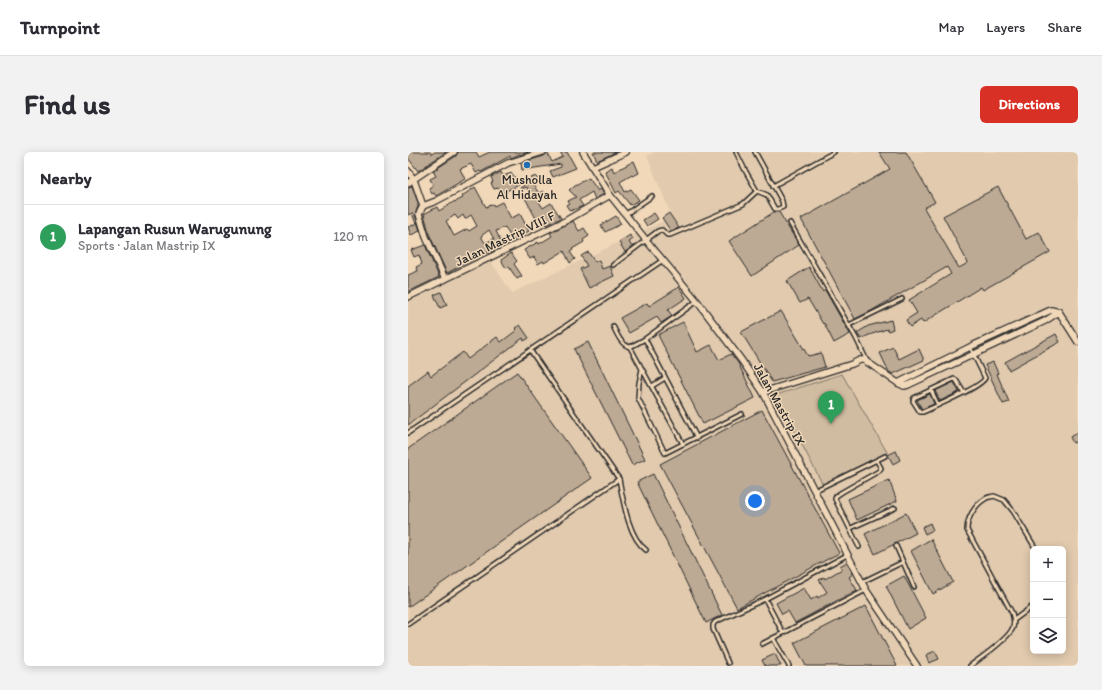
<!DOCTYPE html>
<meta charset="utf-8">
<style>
body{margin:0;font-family:Itim,sans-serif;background:#f2f2f3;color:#2b2b33}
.controls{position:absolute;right:12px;bottom:12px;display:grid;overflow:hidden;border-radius:6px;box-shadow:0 2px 10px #0003}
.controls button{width:36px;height:36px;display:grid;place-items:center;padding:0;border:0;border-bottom:1px solid #e1e1e2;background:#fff;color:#2b2b33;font:20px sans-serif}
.you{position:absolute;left:347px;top:349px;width:14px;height:14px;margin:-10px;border:3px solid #fff;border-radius:50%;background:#1a73e8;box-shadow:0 0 0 6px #1a73e833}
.badge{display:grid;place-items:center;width:26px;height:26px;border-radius:50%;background:#d93025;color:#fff;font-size:13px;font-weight:700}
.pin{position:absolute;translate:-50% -33px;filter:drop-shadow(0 1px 2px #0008)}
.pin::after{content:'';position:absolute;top:21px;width:14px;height:12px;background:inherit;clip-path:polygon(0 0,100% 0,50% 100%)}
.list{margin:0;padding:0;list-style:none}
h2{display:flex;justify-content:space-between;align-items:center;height:52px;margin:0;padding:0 16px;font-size:17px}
h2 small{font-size:13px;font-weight:400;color:#7c7c81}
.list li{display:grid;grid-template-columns:26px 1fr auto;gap:12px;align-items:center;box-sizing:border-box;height:64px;padding:0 16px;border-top:1px solid #e1e1e2}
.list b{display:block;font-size:15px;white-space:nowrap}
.list p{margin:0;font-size:13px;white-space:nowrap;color:#7c7c81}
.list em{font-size:13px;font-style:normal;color:#7c7c81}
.icon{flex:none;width:22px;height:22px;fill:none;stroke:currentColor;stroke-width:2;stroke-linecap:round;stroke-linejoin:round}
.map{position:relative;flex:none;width:670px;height:514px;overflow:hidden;border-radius:6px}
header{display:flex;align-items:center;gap:24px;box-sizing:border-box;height:56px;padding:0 20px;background:#fff;border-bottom:1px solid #e1e1e2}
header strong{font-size:19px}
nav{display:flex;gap:22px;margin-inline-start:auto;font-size:14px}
.intro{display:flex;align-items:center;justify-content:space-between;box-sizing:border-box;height:96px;padding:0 24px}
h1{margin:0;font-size:28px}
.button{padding:10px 18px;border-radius:6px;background:#d93025;color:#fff;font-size:14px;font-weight:700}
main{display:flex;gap:24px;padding:0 24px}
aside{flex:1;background:#fff;border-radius:6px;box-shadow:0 2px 10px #0003}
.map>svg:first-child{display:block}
.built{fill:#e1caae;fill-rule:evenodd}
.green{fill:#d0bca1;stroke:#7e7466}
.building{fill:#bdaa94;stroke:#2b2b2b;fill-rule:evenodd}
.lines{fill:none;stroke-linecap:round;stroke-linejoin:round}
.lane-casing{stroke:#2b2b2b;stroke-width:6}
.street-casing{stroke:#2b2b2b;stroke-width:8}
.lane{stroke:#f1d8b9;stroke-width:3}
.street{stroke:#f1d8b9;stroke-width:5.5}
.poi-dot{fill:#1f6fb2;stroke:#f1d8b9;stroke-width:1.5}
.labels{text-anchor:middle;stroke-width:3;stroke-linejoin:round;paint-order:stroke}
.poi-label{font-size:13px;fill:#2b2b2b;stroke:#f1d8b9}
.street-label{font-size:13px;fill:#2b2b2b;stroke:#f1d8b9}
</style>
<header>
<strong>Turnpoint</strong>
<nav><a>Map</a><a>Layers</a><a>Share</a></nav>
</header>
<div class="intro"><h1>Find us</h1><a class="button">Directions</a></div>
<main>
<aside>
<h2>Nearby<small></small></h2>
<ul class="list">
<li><span class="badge" style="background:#2e9e5b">1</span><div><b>Lapangan Rusun Warugunung</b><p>Sports · Jalan Mastrip IX</p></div><em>120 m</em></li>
</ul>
</aside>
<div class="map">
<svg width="670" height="514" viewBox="0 0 670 514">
<rect width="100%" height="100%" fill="#f1d8b9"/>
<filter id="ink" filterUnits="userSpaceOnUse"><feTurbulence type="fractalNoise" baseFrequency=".025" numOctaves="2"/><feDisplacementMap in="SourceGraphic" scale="8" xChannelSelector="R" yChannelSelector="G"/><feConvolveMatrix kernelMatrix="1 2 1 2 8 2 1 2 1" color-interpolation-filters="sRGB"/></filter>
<g filter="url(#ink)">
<!-- built -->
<path class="built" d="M247,0H670V514H0V148L81,107L104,141L264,65L239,4ZM625,397H655V499H625Z"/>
<!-- green -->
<polygon class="green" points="434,222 480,302 415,333 368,243"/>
<!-- building -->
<g class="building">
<polygon points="0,0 22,0 24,2 27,0 38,0 10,19 0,6"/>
<polygon points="50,0 68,0 71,5 82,0 121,0 112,3 112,2 103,6 102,4 73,20 72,19 68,21 63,12 52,17 57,27 28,44 26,41 24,42 21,36 25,33 22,27 28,24 25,19 48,4"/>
<polygon points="139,0 144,10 155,5 152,0 159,0 168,16 145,25 142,19 153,15 153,12 114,18 113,11 136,4"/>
<polygon points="185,0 208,0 189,9"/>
<polygon points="471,0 498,0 527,50 516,56 551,116 560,111 535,64 590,35 618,87 631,80 642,100 575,138 573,135 515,171 513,168 502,175 498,168 509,161 501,148 543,122 539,115 463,159 447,167 393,67 482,17"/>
<polygon points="226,9 231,21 225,24 224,23 212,30 217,40 223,37 231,48 222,53 211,39 208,41 197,19 204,15 206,20"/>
<polygon points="93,20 95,24 104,21 111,33 94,41 91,36 86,37 83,31 85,30 83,25"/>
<polygon points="128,24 131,31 125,33 131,41 135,39 138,43 130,48 135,56 143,51 153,66 138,73 137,71 132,74 116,44 121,40 118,35 113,37 112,36 124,28 123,26"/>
<polygon points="181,26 190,39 193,37 196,42 187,47 184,40 171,48 175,54 162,59 158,53 161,51 160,49 168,45 161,38 167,33"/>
<polygon points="4,34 10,51 10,54 7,63 12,79 3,83 0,75 8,72 4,61 0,63 0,35"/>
<path d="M67,35L78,55L85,52L86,54L94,50L103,66L112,62L121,79L103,89V90L83,100L82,99L39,121L22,84L16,62L29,55L31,59L47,49V50L55,46L54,44ZM47,63L50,67L55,63L57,67L63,63L69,74L61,79L59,77L46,84L38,69ZM97,75L102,84L93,90L88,79ZM81,78L86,87L77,91L73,84Z"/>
<polygon points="366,60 371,60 391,93 344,124 321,89"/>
<polygon points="246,61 250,67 239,74 235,68"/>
<polygon points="261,61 271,76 263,79 254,66"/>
<polygon points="208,64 213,72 197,80 193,73"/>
<polygon points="165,69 171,79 176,76 181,84 175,88 176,90 164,97 165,98 162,100 167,107 162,111 156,99 136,111 135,109 130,112 126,105 122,107 116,98 130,90 131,92 144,84 142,81"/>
<polygon points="222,83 225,87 221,90 224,95 217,100 211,90"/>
<polygon points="17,93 31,125 0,140 0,123 10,119 8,115 14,112 11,103 6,105 3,98"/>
<polygon points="180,100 187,110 191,108 194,117 202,114 206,124 181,136 172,117 179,114 173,104"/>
<polygon points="103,101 109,109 106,112 114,124 109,127 101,115 98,116 93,108"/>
<polygon points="401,115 415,140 417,138 442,182 426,191 416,171 415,172 400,147 392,151 379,129"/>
<polygon points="271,135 278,146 260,158 264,164 253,171 249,165 221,181 212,166 239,151 241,154"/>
<polygon points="33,140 39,153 32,156 26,143"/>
<polygon points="373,159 400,204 413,201 417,215 364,230 333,180"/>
<polygon points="483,168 485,177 480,179 479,177 461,183 453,187 449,181 460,174"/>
<polygon points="275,170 289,200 303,193 311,208 323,202 330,211 347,246 295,272 250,183"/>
<polygon points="112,173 121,186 116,189 115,186 0,273 0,234 20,219 23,224 55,200 60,207 89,185 93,190 109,178 107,176"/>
<polygon points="648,182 652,190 601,218 597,210"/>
<polygon points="180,190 237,307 224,313 166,197"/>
<polygon points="485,195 491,207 511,197 516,208 485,222 481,220 472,201"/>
<polygon points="585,210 590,221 589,222 601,250 595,252 577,213"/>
<polygon points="109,220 184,326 0,455 0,297"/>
<polygon points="546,230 551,240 532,249 527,239"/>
<polygon points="522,242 526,252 514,257 509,248"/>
<polygon points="354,258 431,401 329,456 252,312"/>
<polygon points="670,280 670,289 665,291 662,285"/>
<polygon points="488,299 492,308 485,312 480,303"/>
<polygon points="245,322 314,463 298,471 229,330"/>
<polygon points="481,328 489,349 449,368 440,347"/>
<polygon points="498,361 508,381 467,402 457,382"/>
<polygon points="522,371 525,378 517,382 514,375"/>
<polygon points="523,387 545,430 525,442 503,399"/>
<polygon points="439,410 445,422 441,425 449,438 387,471 380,459 374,462 368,451 396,436 403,448 409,444 410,446 419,440 411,428 416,425 417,427 434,417 432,414"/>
<polygon points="496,424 518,466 500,477 478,434"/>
<polygon points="458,454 489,514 398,514 386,491"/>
<polygon points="527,499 531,507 521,511 518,503"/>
<polygon points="367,502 373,514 357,514 354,508"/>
</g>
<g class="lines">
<defs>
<g id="lane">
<polyline points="328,0 338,20 349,39"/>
<polyline points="365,34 426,0"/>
<polyline points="218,62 244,44"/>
<polyline points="382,71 448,186 459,209"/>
<polyline points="205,113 250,79 254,78 259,83 262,83 335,52 349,39 359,43 367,57 370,57 375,55 374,49 347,0"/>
<polyline points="441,173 494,147"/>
<path d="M205,174C209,182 213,193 222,195L237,187L289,149"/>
<polyline points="237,187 289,286"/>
<polyline points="222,195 275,292"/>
<polyline points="234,217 231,231 230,246 257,301 334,262"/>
<polyline points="244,234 257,226"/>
<polyline points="523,238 530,253"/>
<path d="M556,241L548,228L546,227L506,246L505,249L512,260H515C526,255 575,234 577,226L562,195"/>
<polyline points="0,281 255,108"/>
<path d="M211,327C215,347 220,385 238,398"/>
<polyline points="406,339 477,304"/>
<polyline points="443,376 487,356"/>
<polyline points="488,394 506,435"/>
<polyline points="451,395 427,347 428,344 434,340 471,319 473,316 469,309"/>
<polyline points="454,430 495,410"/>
<polyline points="357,447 375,481"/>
<polyline points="606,468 625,454"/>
<polyline points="0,472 211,327 122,198"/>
<polyline points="365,486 381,514"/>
<polyline points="354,492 458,438"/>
<polyline points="320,511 305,477 305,473 307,470 357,447 439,403"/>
<path d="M562,514C574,505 596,490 603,479C607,474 606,467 604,461L559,378C559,366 567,353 577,347C579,345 583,345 586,344L596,348L605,359L628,397"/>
</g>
<g id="street">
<polyline points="175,0 202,43 238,88 289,149 334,209 355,240 458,438 509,514"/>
<polyline points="185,15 218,0"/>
<polyline points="0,19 6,28 15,54 11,62 18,85 37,127"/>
<polyline points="0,31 46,0"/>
<polyline points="15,54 28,49 100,11 135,0"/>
<polyline points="0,145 159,68 202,43"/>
<polyline points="490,231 562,195 643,158 651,160 670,190"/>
<polyline points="355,240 444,212 452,208 456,208 490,231 496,234 500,233 637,169 651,160"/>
</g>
</defs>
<!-- lane casing -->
<use href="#lane" class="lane-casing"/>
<!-- street casing -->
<use href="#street" class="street-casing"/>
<!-- lane -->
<use href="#lane" class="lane"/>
<!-- street -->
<use href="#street" class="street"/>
</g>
</g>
<!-- markers -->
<circle class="poi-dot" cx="119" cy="13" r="4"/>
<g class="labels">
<!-- poi labels -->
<g class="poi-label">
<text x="119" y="32">Musholla<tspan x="119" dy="15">Al Hidayah</tspan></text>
</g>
<!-- street labels -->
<g class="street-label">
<text transform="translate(97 86) rotate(-26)" y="5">Jalan Mastrip VIII F</text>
<text transform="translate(372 252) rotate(61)" y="5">Jalan Mastrip IX</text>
</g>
</g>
</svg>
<div class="controls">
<button>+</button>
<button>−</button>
<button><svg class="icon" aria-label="layers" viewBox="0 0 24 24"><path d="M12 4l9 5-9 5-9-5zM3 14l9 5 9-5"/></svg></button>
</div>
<div class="you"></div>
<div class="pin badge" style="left:423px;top:272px;background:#2e9e5b">1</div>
</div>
</main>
